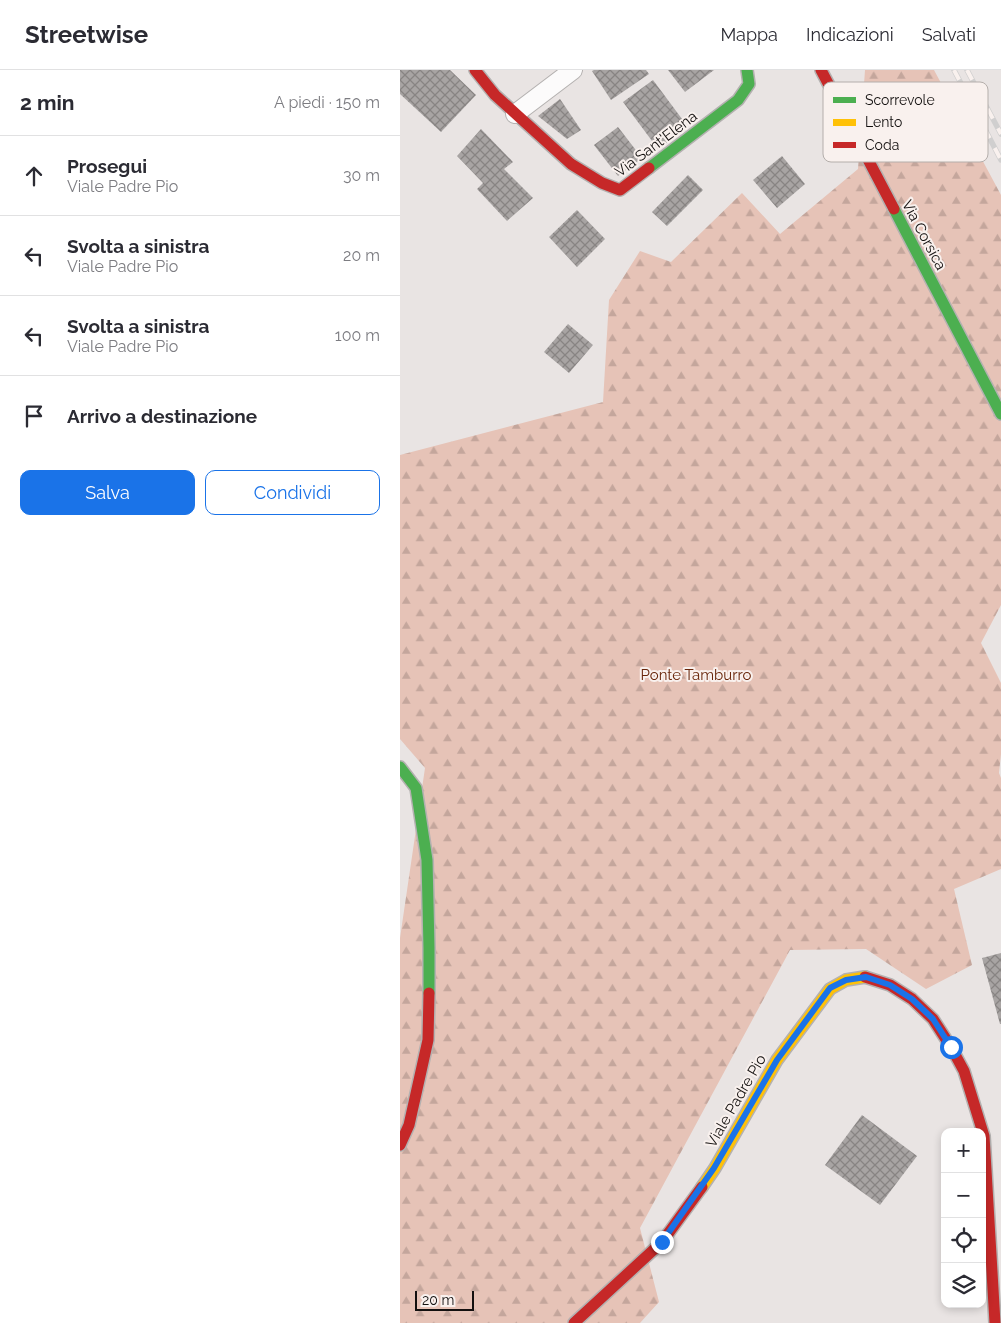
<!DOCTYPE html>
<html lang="it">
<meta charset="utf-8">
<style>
body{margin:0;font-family:Raleway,sans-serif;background:#f2f2f3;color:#2b2b33}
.controls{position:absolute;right:15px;bottom:15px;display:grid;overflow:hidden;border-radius:10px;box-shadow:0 2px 8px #0003}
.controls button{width:45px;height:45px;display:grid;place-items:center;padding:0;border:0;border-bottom:1px solid #e1e1e2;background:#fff;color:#2b2b33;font:25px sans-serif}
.scale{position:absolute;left:15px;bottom:12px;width:59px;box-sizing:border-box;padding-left:5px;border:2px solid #13100f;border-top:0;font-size:14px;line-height:18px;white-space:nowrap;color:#13100f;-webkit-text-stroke:4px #f9f1ee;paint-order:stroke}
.stop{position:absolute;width:15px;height:15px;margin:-11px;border:4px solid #1a73e8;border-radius:50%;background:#fff}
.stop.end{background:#1a73e8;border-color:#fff;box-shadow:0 1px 5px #0008}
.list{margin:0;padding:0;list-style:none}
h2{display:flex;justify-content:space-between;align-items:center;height:65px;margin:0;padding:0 20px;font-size:21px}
h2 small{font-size:16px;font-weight:400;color:#7c7c81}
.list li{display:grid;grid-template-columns:32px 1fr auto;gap:15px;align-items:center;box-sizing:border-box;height:80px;padding:0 20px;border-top:1px solid #e1e1e2}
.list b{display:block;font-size:19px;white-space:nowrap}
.list p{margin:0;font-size:16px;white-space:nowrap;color:#7c7c81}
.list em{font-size:16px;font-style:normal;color:#7c7c81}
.actions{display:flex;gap:10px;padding:15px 20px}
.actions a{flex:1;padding:11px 0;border:1px solid #1a73e8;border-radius:10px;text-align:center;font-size:18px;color:#1a73e8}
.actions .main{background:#1a73e8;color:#fff}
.icon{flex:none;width:28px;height:28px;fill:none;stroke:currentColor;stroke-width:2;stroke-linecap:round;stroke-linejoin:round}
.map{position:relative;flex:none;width:601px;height:1253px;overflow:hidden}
header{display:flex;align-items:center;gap:30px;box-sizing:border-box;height:70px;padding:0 25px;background:#fff;border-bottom:1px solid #e1e1e2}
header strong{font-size:24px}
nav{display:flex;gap:28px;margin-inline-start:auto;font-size:18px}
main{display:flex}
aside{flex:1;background:#fff}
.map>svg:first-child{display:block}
.forest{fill:url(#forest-firs)}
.building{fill:url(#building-cross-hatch)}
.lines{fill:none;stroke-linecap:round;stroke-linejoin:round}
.street-casing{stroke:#b4b1b0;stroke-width:20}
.fast-casing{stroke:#b4b1b0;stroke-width:14}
.slow-casing{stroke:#b4b1b0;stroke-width:14}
.jam-casing{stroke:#b4b1b0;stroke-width:14}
.street{stroke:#fcfbfb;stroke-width:18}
.fast{stroke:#4caf50;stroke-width:11}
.slow{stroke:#ffc107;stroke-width:11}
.jam{stroke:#c62828;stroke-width:11}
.rail-casing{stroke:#d0cfcf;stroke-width:5.5}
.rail{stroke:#f9f1ee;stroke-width:4;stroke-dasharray:11;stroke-linecap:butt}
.route{stroke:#1a73e8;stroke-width:6}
.labels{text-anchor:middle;stroke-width:4;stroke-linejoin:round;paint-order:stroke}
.street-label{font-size:15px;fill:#13100f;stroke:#f9f1ee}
.park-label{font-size:15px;fill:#682509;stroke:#f9f1ee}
.key{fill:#f9f1ee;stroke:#b4aeab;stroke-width:1}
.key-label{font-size:14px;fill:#13100f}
</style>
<header>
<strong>Streetwise</strong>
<nav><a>Mappa</a><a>Indicazioni</a><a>Salvati</a></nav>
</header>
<main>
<aside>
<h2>2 min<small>A piedi · 150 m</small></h2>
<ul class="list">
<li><svg class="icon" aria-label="ahead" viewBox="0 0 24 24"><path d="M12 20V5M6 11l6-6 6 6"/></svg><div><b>Prosegui</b><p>Viale Padre Pio</p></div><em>30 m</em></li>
<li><svg class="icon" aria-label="left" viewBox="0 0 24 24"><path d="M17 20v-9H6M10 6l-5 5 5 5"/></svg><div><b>Svolta a sinistra</b><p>Viale Padre Pio</p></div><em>20 m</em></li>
<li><svg class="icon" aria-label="left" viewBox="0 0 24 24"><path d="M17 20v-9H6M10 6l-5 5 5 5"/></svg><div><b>Svolta a sinistra</b><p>Viale Padre Pio</p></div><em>100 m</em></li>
<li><svg class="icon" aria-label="arrive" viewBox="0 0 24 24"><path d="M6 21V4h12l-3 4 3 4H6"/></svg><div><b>Arrivo a destinazione</b></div></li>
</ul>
<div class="actions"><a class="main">Salva</a><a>Condividi</a></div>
</aside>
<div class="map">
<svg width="601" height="1253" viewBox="0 0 601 1253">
<defs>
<pattern id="forest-firs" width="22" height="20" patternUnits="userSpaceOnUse" patternTransform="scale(1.25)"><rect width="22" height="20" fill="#e6c3b7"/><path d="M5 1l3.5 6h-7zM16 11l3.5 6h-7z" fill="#c4a69c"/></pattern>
<pattern id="building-cross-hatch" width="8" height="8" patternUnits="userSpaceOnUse" patternTransform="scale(1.25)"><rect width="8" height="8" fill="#a8a4a3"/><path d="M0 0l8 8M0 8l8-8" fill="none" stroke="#888483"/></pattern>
</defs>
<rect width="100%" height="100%" fill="#e9e4e3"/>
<!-- forest -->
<polygon class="forest" points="465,0 534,0 601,125 601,535 581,573 601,613 601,684 599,703 601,708 601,799 554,819 572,895 526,919 466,879 390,880 240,1158 259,1232 240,1253 0,1253 0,868 25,698 0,669 0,385 203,332 209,230 240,181 271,192 342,123 380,164 458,99"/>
<!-- building -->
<g class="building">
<polygon points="0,0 50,0 76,25 41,62 0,24"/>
<polygon points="194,0 246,0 249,4 211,30 192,1"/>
<polygon points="268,0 314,0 285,22"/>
<polygon points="253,10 288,57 258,79 223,32"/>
<polygon points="160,29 181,60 167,69 138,46"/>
<polygon points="218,57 242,88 218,106 194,75"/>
<polygon points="81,59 113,92 104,99 133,128 107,151 77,119 83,113 57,86"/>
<polygon points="382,86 405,114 377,138 353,110"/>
<polygon points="288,105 303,120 267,156 252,142"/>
<polygon points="177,140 205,169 177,197 149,167"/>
<polygon points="168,254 193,275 169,303 144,282"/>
<polygon points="601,883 601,954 600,954 582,888"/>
<polygon points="462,1045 517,1086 480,1135 425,1095"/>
</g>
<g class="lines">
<defs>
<polyline id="street" points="115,44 173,0"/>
<g id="fast">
<polyline points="249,98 338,30 349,14 347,0"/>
<polyline points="494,139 601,344"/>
<polyline points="0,697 16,718 27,790 29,878 29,923"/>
</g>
<polyline id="slow" points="302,1117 315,1098 377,990 430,919 446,910 465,907"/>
<g id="jam">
<polyline points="75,0 95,25 171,94 202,113 220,120 249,98"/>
<polyline points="421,0 494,139"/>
<polyline points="465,907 490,915 512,929 533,949 551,977 564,1001 584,1066 595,1253"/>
<polyline points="0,1075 9,1055 28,970 29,923"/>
<polyline points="174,1253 262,1172 302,1117"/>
</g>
</defs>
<!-- street casing -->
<use href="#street" class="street-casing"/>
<!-- fast casing -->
<use href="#fast" class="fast-casing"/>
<!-- slow casing -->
<use href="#slow" class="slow-casing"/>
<!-- jam casing -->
<use href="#jam" class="jam-casing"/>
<!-- street -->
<use href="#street" class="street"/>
<!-- fast -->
<use href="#fast" class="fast"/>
<!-- slow -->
<use href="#slow" class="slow"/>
<!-- jam -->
<use href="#jam" class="jam"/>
<defs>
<g id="rail">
<polyline points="554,0 601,90"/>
<polyline points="567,0 601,64"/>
</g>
</defs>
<!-- rail casing -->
<use href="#rail" class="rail-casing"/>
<!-- rail -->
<use href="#rail" class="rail"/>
</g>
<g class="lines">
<!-- route -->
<polyline class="route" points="262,1172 314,1098 377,990 430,918 446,910 466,907 490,915 512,929 533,949 551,977"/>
</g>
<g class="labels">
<!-- street labels -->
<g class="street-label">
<text transform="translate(256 74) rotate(-37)" y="5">Via Sant'Elena</text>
<text transform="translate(524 165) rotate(62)" y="5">Via Corsica</text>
<text transform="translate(336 1031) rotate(-60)" y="5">Viale Padre Pio</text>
</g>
<!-- park labels -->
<g class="park-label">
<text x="296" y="610">Ponte Tamburro</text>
</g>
</g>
<!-- legend -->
<rect x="423" y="12" width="165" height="80" rx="8" class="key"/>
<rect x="433" y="27" width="23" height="6" fill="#4caf50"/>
<rect x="433" y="49" width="23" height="7" fill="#ffc107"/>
<rect x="433" y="72" width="23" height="6" fill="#c62828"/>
<g class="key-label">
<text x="465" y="35">Scorrevole</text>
<text x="465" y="57">Lento</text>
<text x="465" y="80">Coda</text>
</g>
</svg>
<div class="controls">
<button>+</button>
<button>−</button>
<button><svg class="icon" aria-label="locate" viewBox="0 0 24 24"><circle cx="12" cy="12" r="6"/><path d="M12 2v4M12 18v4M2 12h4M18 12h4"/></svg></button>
<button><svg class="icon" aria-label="layers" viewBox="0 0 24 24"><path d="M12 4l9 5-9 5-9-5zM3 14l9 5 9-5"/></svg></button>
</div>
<div class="scale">20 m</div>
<div class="stop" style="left:551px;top:977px"></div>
<div class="stop end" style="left:262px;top:1172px"></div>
</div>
</main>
